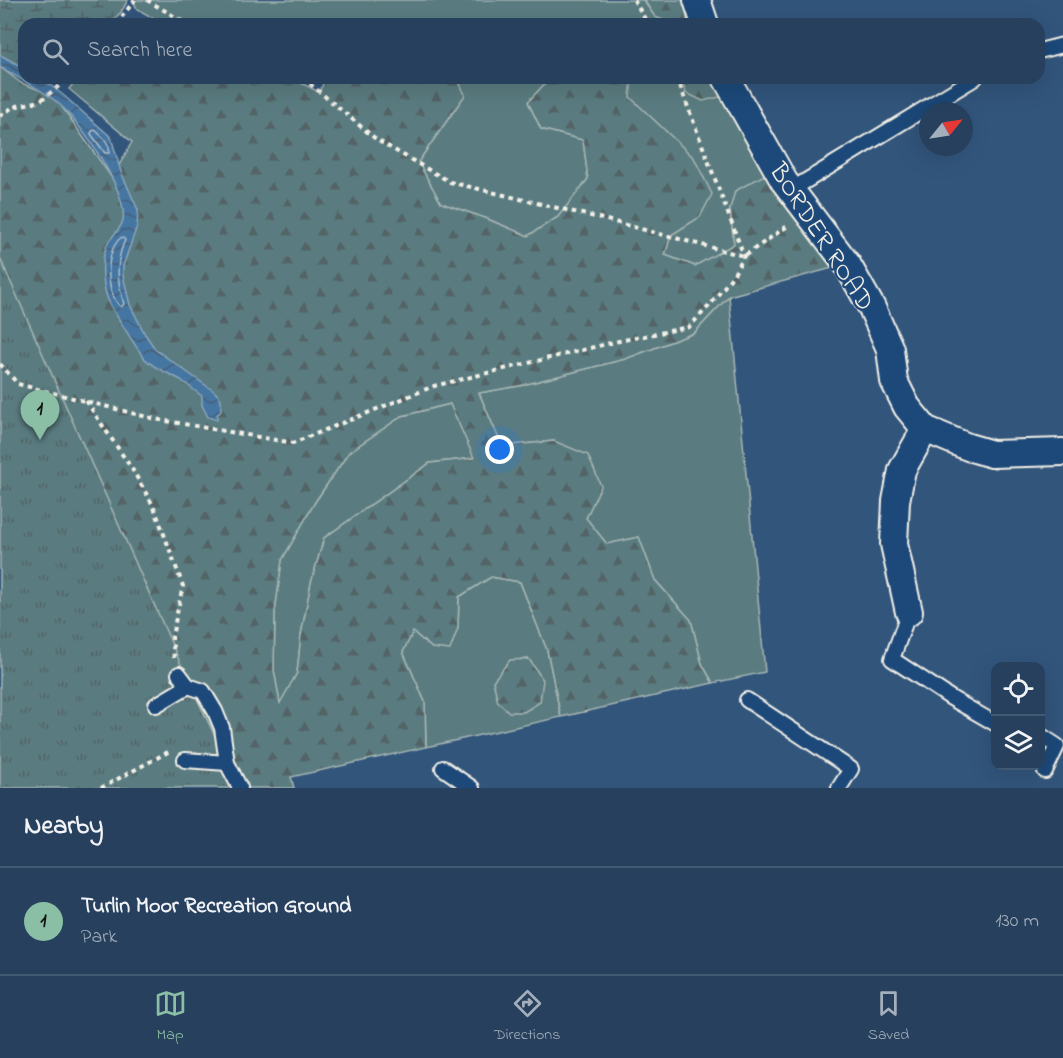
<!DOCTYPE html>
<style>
body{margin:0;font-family:"Indie Flower",sans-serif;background:#2e4763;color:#f1f3f6}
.controls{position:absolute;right:18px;bottom:18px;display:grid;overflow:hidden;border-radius:12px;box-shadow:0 6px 24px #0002}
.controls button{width:54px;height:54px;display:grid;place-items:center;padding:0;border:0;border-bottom:2px solid #425972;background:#26405d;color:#f1f3f6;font:30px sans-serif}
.compass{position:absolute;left:919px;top:102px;width:54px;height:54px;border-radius:50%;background:#26405d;box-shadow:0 6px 24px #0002;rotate:60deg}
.you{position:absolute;left:500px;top:450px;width:21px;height:21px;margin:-15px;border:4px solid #fff;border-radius:50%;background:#1a73e8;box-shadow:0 0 0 9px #1a73e833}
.badge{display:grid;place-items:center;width:39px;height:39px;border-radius:50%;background:#8abfa5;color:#111;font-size:20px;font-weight:700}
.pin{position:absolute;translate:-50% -50px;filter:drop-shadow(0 2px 3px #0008)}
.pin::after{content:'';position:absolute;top:32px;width:21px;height:18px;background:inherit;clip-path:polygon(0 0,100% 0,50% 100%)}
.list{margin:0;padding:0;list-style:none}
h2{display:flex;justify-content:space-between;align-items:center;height:78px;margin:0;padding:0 24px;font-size:26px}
h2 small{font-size:20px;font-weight:400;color:#a4afbc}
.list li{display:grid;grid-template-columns:39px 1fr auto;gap:18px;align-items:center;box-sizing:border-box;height:108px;padding:0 24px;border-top:2px solid #425972}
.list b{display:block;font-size:22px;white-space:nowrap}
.list p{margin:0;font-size:20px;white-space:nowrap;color:#a4afbc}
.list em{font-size:20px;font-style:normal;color:#a4afbc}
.icon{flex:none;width:33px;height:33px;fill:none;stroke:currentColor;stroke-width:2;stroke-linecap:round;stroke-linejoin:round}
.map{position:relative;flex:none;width:1063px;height:788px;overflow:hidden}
.search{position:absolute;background:#26405d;box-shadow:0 6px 24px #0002;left:18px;right:18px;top:18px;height:66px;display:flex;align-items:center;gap:15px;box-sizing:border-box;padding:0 21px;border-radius:18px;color:#a4afbc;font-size:22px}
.sheet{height:186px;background:#26405d}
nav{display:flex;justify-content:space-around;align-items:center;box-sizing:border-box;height:84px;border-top:2px solid #425972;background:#26405d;font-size:16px;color:#a4afbc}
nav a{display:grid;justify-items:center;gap:3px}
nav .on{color:#8abfa5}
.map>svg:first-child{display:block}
.grass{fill:#5a7b80;stroke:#a7b6b4;stroke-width:1.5}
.forest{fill:url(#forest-firs);stroke:#a7b6b4;stroke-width:1.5;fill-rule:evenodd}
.wetland{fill:url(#wetland-marsh);stroke:#a7b6b4;stroke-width:1.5}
.park{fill:url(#park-tufts);stroke:#a7b6b4;stroke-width:1.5}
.water{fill:url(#water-waves);stroke:#8aa7bd;stroke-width:1.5}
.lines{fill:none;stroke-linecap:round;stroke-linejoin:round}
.shore{stroke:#aebfcc;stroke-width:1.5}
.service-casing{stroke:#f4f1e8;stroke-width:18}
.minor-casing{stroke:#f4f1e8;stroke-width:30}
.path{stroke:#f4f1e8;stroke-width:4;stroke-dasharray:4.5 4.5;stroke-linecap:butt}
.service{stroke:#1f4a7a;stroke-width:14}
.minor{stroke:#1f4a7a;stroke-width:26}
.labels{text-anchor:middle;stroke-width:4.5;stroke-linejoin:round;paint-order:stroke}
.street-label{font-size:26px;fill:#f4f1e8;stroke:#1f4a7a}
</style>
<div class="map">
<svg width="1063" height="788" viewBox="0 0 1063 788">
<defs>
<pattern id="forest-firs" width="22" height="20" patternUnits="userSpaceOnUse" patternTransform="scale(1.5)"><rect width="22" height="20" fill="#5a7b80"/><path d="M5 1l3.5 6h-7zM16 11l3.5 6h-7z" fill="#526466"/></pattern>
<pattern id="wetland-marsh" width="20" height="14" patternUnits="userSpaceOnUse" patternTransform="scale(1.5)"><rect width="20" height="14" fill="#5a7b80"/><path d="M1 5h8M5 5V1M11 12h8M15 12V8" fill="none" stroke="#526466"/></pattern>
<pattern id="park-tufts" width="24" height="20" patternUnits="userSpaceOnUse" patternTransform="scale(1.5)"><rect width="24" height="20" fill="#5a7b80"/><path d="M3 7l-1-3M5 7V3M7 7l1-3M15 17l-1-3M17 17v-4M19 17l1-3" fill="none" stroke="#526466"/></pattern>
<pattern id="water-waves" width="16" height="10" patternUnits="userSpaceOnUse" patternTransform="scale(1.5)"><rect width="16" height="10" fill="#4475a1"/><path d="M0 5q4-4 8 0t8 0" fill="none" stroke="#465e74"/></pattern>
</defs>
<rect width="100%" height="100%" fill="#32557c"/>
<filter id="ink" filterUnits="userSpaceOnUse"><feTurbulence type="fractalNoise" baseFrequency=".0167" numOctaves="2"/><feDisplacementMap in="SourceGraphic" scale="12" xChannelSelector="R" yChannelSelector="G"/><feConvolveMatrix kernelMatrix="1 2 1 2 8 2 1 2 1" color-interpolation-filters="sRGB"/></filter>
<g filter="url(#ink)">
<!-- grass -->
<g class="grass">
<polygon points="133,0 643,0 655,17 674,24 164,24 137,9"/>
<polygon points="457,78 550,78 528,102 541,129 583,140 588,179 558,217 528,236 485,218 441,203 418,162 465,95"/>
<polygon points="632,78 681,78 686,93 716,78 777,168 730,209 734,245 695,266 665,255 671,235 699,217 630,97"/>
<polygon points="729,296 765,672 713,683 702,664 691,620 655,580 639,537 607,544 586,518 600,486 554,441 502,446 479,393 519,386 625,359 694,333"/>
<polygon points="450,404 475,458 430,463 324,538 311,584 301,635 297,673 280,704 274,670 275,612 282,560 315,502 349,452 402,416"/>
<polygon points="491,577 520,582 547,650 561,717 426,747 425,702 403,652 413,632 432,648 458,628 459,597"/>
</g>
<!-- forest -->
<g class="forest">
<polygon points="644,0 684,0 688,24 674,24 655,17"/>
<path d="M0,67L21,83L42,91L60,104L112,178L132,142L69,89L78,78H291L319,92L326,78H457L465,95L418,162L441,203L485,218L528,236L558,217L588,179L583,140L541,129L528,102L550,78H632L630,97L694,158L712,194L700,217L671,235L665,255L695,266L734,244L730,209L735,191L777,168L847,264L729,296L694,333L625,359L519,386L479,393L502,446L554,441L588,455L601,486L586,518L607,544L639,537L655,580L691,620L702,664L713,683L561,717L547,650L520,582L491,577L459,597L458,628L450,650L432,648L413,632L403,652L425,702L426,747L291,777L294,788H240L186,676L0,340ZM450,404L474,458L430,463L324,538L311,583L301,635L297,673L280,703L274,670L275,612L282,560L315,502L349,452L402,416Z"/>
<polygon points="681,78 716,78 720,97 703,101 686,93"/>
<polygon points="529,659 543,680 540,702 524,712 509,712 498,702 493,681 510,660"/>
</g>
<!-- wetland -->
<polygon class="wetland" points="0,0 128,0 121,12 110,24 24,24 24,68 0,55"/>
<!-- park -->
<polygon class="park" points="0,258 186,676 240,788 0,788"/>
<!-- water -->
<path class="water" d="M0,55L24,68V78H41L63,95L111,137L121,172L138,210L137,226L123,266V275L130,305L145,334L156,350L215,392L221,399V411L217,415V420L208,417L202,405V396C195,391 188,385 181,380C170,374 154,368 145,359C138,350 110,307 107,297C102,281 100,258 108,243C113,234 121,230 123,220C128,191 80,122 58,103C41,88 19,79 0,67Z"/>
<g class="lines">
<!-- shore -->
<g class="shore">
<path d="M92,131L95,130C102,136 111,144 109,153H105L91,134Z"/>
<path d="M122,237L125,240C115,263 117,281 124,304L121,307C105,294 104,249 122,237Z"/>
</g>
<defs>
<g id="service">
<polyline points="1039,51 1063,45"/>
<polyline points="791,190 975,78"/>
<polyline points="909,612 892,659 951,698 996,724"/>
<polyline points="179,674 188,686 203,691 215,711 222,728 227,763 240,788"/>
<polyline points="747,700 851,769 839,788"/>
<polyline points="156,705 188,686"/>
<polyline points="1040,735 1057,746 1045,771"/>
<polyline points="185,760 227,763"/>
<polyline points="443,768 472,788"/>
</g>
<g id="minor">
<polyline points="697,0 705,24"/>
<polyline points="726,78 784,181 847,264 872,308 890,349 894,381 907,407 925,429 968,447 992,454 1063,452"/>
<polyline points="909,612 894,544 896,501 902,470 925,429"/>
</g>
</defs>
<!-- service casing -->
<use href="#service" class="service-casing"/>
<!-- minor casing -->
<use href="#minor" class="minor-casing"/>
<!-- path -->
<g class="path">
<polyline points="147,0 187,24"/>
<polyline points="634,0 648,24"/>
<polyline points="116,24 135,0"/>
<polyline points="303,78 377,140 450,182 599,218 744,256 789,225"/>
<polyline points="0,116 13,107 40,101 69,78"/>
<polyline points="0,364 18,384 155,419 293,443 434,386 619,341 689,327 711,304 734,274 744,256 677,78"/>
<polyline points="86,401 132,469 154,507 183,586 172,636 174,658"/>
<polyline points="101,788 168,752"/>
</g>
<!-- service -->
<use href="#service" class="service"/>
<!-- minor -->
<use href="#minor" class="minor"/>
</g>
</g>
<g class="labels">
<!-- street labels -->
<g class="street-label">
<text transform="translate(823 236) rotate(57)" y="9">BORDER ROAD</text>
</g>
</g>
</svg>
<div class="controls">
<button><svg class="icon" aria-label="locate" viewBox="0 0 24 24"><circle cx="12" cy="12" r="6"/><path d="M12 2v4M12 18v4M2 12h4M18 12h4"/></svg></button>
<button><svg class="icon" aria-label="layers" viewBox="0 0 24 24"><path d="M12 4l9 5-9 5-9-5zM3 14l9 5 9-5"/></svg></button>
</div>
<svg class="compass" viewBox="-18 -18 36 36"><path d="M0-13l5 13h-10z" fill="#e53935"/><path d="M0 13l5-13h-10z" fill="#a4afbc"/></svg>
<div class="you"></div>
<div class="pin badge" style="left:40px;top:440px">1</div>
<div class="search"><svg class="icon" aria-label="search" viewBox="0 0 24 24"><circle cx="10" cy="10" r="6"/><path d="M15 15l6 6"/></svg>Search here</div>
</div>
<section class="sheet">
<h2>Nearby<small></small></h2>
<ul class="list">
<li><span class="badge">1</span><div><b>Turlin Moor Recreation Ground</b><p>Park</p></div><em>130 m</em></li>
</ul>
</section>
<nav>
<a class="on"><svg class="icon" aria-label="map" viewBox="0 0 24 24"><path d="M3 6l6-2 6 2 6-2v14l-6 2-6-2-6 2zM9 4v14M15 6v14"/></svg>Map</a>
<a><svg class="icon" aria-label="directions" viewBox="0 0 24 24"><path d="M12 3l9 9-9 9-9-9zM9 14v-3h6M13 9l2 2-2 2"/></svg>Directions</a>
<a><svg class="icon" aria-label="saved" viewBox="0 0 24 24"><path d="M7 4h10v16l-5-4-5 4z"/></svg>Saved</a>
</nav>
